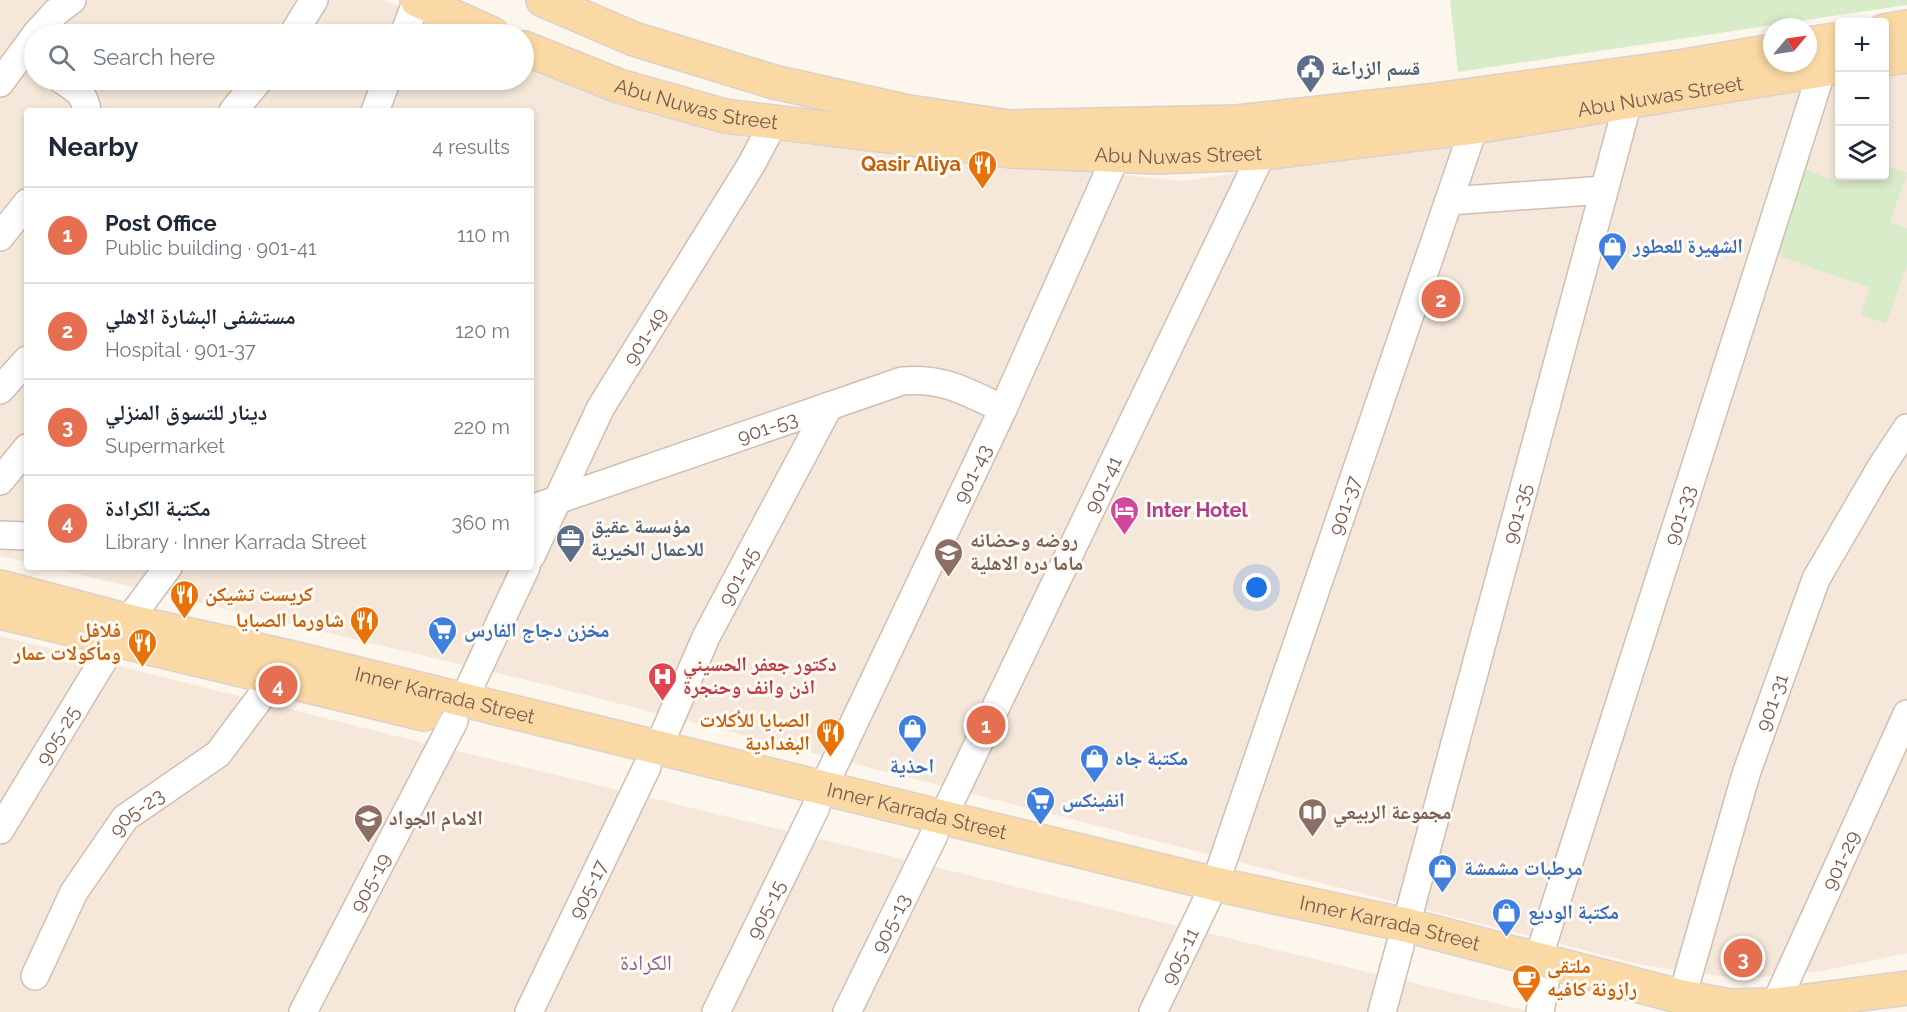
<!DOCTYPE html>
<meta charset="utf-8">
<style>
body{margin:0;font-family:Raleway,"Noto Naskh Arabic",sans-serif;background:#f2f2f3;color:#1f2937}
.controls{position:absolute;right:18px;top:18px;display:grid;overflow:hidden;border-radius:6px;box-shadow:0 3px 9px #0003}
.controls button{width:54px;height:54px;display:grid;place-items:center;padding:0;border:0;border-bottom:2px solid #e0e1e3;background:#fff;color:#1f2937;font:30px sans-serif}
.compass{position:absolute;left:1763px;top:18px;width:54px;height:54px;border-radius:50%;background:#fff;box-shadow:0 3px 9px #0003;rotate:61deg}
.you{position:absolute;left:1257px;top:588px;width:21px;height:21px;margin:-15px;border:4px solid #fff;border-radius:50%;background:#1a73e8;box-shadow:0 0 0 9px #1a73e833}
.badge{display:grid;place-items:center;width:39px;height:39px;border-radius:50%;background:#e76f51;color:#fff;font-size:20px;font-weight:700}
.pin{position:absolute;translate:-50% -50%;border:3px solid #fff;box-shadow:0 2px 6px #0006}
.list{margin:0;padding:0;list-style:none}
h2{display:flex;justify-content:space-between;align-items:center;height:78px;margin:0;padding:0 24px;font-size:26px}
h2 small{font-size:20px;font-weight:400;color:#747a83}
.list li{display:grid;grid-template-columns:39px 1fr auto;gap:18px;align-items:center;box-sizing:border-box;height:96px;padding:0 24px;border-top:2px solid #e0e1e3}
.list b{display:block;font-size:22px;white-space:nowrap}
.list p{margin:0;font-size:20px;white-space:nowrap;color:#747a83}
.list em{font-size:20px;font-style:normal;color:#747a83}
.icon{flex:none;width:33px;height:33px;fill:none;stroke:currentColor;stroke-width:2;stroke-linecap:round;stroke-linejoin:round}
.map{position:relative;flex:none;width:1907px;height:1012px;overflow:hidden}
.search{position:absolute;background:#fff;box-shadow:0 3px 9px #0003;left:24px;top:24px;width:510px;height:66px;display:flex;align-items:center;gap:15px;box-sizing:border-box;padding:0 21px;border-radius:33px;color:#747a83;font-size:22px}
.panel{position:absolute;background:#fff;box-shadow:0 3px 9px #0003;left:24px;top:108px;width:510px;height:462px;border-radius:6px}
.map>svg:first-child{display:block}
.residential{fill:#f5e8da}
.green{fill:#d8ecc9}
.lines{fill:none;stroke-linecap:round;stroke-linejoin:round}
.minor-casing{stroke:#d1beb0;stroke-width:30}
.major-casing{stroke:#dad1cd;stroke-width:36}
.minor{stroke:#fff;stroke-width:27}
.major{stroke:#fbd9a5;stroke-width:33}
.labels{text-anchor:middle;stroke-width:6;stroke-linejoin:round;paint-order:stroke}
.service-label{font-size:20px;font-weight:bold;fill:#4e5e75;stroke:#fffaf3;text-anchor:start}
.street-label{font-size:20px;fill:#7a5c4d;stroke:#fffaf3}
.food-label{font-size:20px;font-weight:bold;fill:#c56008;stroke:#fffaf3;text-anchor:end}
.shop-label{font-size:20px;font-weight:bold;fill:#366cbe;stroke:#fffaf3;text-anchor:start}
.hotel-label{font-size:20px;font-weight:bold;fill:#b23c85;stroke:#fffaf3;text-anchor:start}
.education-label{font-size:20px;font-weight:bold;fill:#785e54;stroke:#fffaf3;text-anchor:start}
.health-label{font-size:20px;font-weight:bold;fill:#be3a42;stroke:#fffaf3;text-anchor:start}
.quarter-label{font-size:22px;fill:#846695;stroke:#fffaf3}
</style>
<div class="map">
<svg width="1907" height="1012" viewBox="0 0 1907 1012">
<rect width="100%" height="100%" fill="#fdf6ec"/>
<!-- residential -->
<g class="residential">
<polygon points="0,0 384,0 461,34 34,34 34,80 524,80 524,61 576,84 745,138 1184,181 1839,79 1840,176 1884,176 1885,72 1907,68 1907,953 1823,971 1740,979 1642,965 527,680 48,567 531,567 531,111 27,111 27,562 0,556"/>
<polygon points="0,636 412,740 1532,1012 0,1012"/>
</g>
<!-- green -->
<g class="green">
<polygon points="1450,0 1907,0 1907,5 1458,72"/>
<polygon points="1885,165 1907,173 1890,222 1907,229 1907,266 1886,324 1861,315 1870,288 1771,253 1801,168 1848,185 1851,176 1884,176"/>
</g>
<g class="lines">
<defs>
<g id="minor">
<polyline points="36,34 56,12 72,0"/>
<polyline points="293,34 314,0"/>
<polyline points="404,34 417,0"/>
<path d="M62,80C75,88 85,94 87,111"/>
<polyline points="0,83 34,37"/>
<polyline points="233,111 259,80"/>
<polyline points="375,111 387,80"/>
<polyline points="1449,201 1604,190"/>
<polyline points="0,237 27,203"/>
<polyline points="0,390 27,360"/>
<polyline points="0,481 27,448"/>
<path id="s1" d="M531,509L902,381C943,377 967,392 1003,409"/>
<polyline points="0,535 27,536"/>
<path id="s2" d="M531,556L601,407L751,165L767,135L770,123"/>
<polyline points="128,621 168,567"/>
<polyline points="463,701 526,567"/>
<path id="s3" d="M658,748L706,637L829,406"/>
<path id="s4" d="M823,788L1003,409L1116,156"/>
<path id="s5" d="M943,817L1262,153"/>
<path id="s6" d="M0,830L115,641"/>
<path id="s7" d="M1215,884L1474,127"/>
<path id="s8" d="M1406,925L1628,102"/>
<path id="s9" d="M1538,959L1822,70"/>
<path id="s10" d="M35,976L74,892L125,818L218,754L274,679"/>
<path id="s11" d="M1682,997L1746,774L1816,579L1880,469L1907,428"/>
<path id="s12" d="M1775,1005L1907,714"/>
<path id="s13" d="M303,1012L454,721"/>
<path id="s14" d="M529,1012L647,767"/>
<path id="s15" d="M716,1012L816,807"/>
<path id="s16" d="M847,1012L934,835"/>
<path id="s17" d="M1153,1012L1207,900"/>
<polyline points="1382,1012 1400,946"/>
<polyline points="1540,1012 1545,983"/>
</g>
<g id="major">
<polyline points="417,0 492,34"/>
<polyline points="543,0 634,39 774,82 909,112 1009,127 1237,122 1428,101 1685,66 1772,51"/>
<polyline points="1884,31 1907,27"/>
<polyline points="1808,44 1840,39"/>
<path id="s18" d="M524,48L619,86L725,116L1011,151L1157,157L1262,153L1474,127L1840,67"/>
<polyline points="1884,59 1907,56"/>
<path id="s19" d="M0,587L128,621L289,657L1215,884L1406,925L1682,997L1729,1006L1775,1005L1907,988"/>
<polyline points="0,612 424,714"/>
</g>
</defs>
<!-- minor casing -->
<use href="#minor" class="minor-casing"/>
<!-- major casing -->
<use href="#major" class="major-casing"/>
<!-- minor -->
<use href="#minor" class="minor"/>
<!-- major -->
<use href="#major" class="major"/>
</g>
<!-- icons -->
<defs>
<symbol id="civic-pin" viewBox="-11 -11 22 30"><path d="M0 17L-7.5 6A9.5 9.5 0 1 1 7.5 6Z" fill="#5c6f8a" stroke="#fffaf3"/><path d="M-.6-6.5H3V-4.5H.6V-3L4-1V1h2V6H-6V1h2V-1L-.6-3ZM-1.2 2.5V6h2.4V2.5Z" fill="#fff"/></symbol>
<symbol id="restaurant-pin" viewBox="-11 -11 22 30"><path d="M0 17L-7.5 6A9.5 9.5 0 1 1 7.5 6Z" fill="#e8710a" stroke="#fffaf3"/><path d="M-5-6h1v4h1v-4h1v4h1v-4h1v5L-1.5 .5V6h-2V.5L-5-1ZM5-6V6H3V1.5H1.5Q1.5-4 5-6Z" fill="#fff"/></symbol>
<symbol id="shop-pin" viewBox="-11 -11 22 30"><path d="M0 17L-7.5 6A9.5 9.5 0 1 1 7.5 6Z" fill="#3f7fe0" stroke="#fffaf3"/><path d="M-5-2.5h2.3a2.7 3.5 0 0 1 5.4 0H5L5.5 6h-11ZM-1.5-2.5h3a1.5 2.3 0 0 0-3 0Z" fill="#fff"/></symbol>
<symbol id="hotel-pin" viewBox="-11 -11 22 30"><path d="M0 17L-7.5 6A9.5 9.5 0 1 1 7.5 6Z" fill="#d1479c" stroke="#fffaf3"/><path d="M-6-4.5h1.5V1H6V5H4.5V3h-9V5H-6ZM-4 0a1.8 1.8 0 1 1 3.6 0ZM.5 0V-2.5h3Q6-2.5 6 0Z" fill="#fff"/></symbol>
<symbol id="office-pin" viewBox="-11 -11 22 30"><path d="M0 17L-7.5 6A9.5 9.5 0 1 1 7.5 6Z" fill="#5c6f8a" stroke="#fffaf3"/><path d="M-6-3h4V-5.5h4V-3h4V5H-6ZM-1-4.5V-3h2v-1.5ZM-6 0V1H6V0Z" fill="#fff"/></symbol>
<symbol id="school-pin" viewBox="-11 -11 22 30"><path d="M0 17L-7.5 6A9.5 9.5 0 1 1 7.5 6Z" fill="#8d6e63" stroke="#fffaf3"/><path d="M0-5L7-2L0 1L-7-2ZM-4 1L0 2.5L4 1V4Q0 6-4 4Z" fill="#fff"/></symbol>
<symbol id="supermarket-pin" viewBox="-11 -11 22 30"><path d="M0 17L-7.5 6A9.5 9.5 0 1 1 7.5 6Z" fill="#3f7fe0" stroke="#fffaf3"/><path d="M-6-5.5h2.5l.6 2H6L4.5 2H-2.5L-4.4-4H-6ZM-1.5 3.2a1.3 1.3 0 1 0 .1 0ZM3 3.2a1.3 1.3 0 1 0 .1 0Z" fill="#fff"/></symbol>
<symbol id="hospital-pin" viewBox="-11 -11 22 30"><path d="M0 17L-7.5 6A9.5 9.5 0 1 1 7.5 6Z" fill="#e0444e" stroke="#fffaf3"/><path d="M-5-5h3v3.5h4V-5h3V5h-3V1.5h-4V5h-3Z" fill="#fff"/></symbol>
<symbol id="library-pin" viewBox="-11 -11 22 30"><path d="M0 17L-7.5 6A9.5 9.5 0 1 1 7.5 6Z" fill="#8d6e63" stroke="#fffaf3"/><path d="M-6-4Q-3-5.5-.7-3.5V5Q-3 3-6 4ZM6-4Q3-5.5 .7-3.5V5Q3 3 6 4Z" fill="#fff"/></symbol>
<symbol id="cafe-pin" viewBox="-11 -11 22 30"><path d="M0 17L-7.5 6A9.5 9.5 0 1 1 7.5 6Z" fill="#e8710a" stroke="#fffaf3"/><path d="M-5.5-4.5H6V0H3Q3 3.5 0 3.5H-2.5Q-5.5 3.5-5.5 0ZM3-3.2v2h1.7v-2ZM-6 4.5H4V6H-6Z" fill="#fff"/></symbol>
</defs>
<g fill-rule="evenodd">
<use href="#civic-pin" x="1294" y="52" width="33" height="45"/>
<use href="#restaurant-pin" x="966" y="148" width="33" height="45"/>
<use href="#shop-pin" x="1596" y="230" width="33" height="45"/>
<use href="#hotel-pin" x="1108" y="494" width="33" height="45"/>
<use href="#office-pin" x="554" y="522" width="33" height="45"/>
<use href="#school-pin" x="932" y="536" width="33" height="45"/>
<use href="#restaurant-pin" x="168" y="578" width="33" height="45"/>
<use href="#restaurant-pin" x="348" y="604" width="33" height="45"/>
<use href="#supermarket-pin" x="426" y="614" width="33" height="45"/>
<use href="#restaurant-pin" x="126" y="626" width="33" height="45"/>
<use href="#hospital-pin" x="646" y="660" width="33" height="45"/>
<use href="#shop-pin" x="896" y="712" width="33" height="45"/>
<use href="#restaurant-pin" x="814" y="716" width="33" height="45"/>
<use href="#shop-pin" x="1078" y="742" width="33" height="45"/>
<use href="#supermarket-pin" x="1024" y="784" width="33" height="45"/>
<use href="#library-pin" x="1296" y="796" width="33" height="45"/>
<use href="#school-pin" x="352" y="802" width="33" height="45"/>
<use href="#shop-pin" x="1426" y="852" width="33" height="45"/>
<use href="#shop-pin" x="1490" y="896" width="33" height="45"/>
<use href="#cafe-pin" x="1510" y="962" width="33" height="45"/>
</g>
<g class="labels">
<!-- service labels -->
<g class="service-label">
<text x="1331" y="75">قسم الزراعة</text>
<text x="591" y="533">مؤسسة عقيق<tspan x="591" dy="23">للاعمال الخيرية</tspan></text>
</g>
<!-- street labels -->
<g class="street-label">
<text dy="7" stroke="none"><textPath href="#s18" startOffset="1154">Abu Nuwas Street</textPath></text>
<text dy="7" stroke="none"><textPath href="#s18" startOffset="182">Abu Nuwas Street</textPath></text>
<text dy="7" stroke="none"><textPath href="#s18" startOffset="668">Abu Nuwas Street</textPath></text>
<text dy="7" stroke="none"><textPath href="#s2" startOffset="248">901-49</textPath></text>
<text dy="7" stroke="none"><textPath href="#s1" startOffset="250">901-53</textPath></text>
<text dy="7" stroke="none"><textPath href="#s4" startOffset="348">901-43</textPath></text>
<text dy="7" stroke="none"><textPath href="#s5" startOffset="369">901-41</textPath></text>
<text dy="7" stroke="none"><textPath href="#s7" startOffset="400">901-37</textPath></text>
<text dy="7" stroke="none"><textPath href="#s8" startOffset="426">901-35</textPath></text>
<text dy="7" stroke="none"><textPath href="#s9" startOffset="466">901-33</textPath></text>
<text dy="7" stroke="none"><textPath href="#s3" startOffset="190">901-45</textPath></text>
<text dy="7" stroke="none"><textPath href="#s19" startOffset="458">Inner Karrada Street</textPath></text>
<text dy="7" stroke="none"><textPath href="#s11" startOffset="308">901-31</textPath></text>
<text dy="7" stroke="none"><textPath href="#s6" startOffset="111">905-25</textPath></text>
<text dy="7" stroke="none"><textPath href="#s19" startOffset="944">Inner Karrada Street</textPath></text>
<text dy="7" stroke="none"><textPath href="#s10" startOffset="195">905-23</textPath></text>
<text dy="7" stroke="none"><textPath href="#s12" startOffset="159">901-29</textPath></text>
<text dy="7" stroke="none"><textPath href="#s13" startOffset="146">905-19</textPath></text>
<text dy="7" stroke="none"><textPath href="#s14" startOffset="136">905-17</textPath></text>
<text dy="7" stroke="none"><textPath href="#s15" startOffset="114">905-15</textPath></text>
<text dy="7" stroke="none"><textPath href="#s19" startOffset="1430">Inner Karrada Street</textPath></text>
<text dy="7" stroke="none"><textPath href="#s16" startOffset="99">905-13</textPath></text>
<text dy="7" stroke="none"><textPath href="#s17" startOffset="62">905-11</textPath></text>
</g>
<!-- food labels -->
<g class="food-label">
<text x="961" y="171">Qasir Aliya</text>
<text x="205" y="601" text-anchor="start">كريست تشيكن</text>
<text x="344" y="627">شاورما الصبايا</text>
<text x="121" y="637">فلافل<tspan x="121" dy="23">ومأكولات عمار</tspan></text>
<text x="810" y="727">الصبايا للأكلات<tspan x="810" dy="23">البغدادية</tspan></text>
<text x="1547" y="973" text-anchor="start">ملتقى<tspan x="1547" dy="23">رازونة كافيه</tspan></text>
</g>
<!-- shop labels -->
<g class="shop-label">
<text x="1633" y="253">الشهيرة للعطور</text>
<text x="464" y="637">مخزن دجاج الفارس</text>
<text x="1115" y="765">مكتبة جاه</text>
<text x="912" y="773" text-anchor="middle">احذية</text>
<text x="1062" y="807">انفينكس</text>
<text x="1464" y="875">مرطبات مشمشة</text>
<text x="1528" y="919">مكتبة الوديع</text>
</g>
<!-- hotel labels -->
<g class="hotel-label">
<text x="1146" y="517">Inter Hotel</text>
</g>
<!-- education labels -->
<g class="education-label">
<text x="970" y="547">روضه وحضانه<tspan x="970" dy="23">ماما دره الاهلية</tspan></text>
<text x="1333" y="819">مجموعة الربيعي</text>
<text x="389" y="825">الامام الجواد</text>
</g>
<!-- health labels -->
<g class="health-label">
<text x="683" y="671">دكتور جعفر الحسيني<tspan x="683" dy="23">اذن وانف وحنجرة</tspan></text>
</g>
<!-- quarter labels -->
<g class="quarter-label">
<text x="646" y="970">الكرادة</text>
</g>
</g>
</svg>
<div class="controls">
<button>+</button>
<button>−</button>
<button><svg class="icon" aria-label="layers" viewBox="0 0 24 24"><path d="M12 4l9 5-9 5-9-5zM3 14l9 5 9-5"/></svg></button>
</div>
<svg class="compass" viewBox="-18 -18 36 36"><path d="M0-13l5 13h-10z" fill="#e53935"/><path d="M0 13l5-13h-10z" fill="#747a83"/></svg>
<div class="you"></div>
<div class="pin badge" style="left:986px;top:725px">1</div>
<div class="pin badge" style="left:1441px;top:299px">2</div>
<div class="pin badge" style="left:1743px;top:958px">3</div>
<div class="pin badge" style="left:278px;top:685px">4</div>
<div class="search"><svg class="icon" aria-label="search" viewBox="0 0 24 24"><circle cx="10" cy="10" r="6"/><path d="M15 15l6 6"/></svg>Search here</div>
<section class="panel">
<h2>Nearby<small>4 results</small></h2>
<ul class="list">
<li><span class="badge">1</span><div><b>Post Office</b><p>Public building · 901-41</p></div><em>110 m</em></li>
<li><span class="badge">2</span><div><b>مستشفى البشارة الاهلي</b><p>Hospital · 901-37</p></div><em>120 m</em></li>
<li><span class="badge">3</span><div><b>دينار للتسوق المنزلي</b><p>Supermarket</p></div><em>220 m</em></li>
<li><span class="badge">4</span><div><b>مكتبة الكرادة</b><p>Library · Inner Karrada Street</p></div><em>360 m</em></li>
</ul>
</section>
</div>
